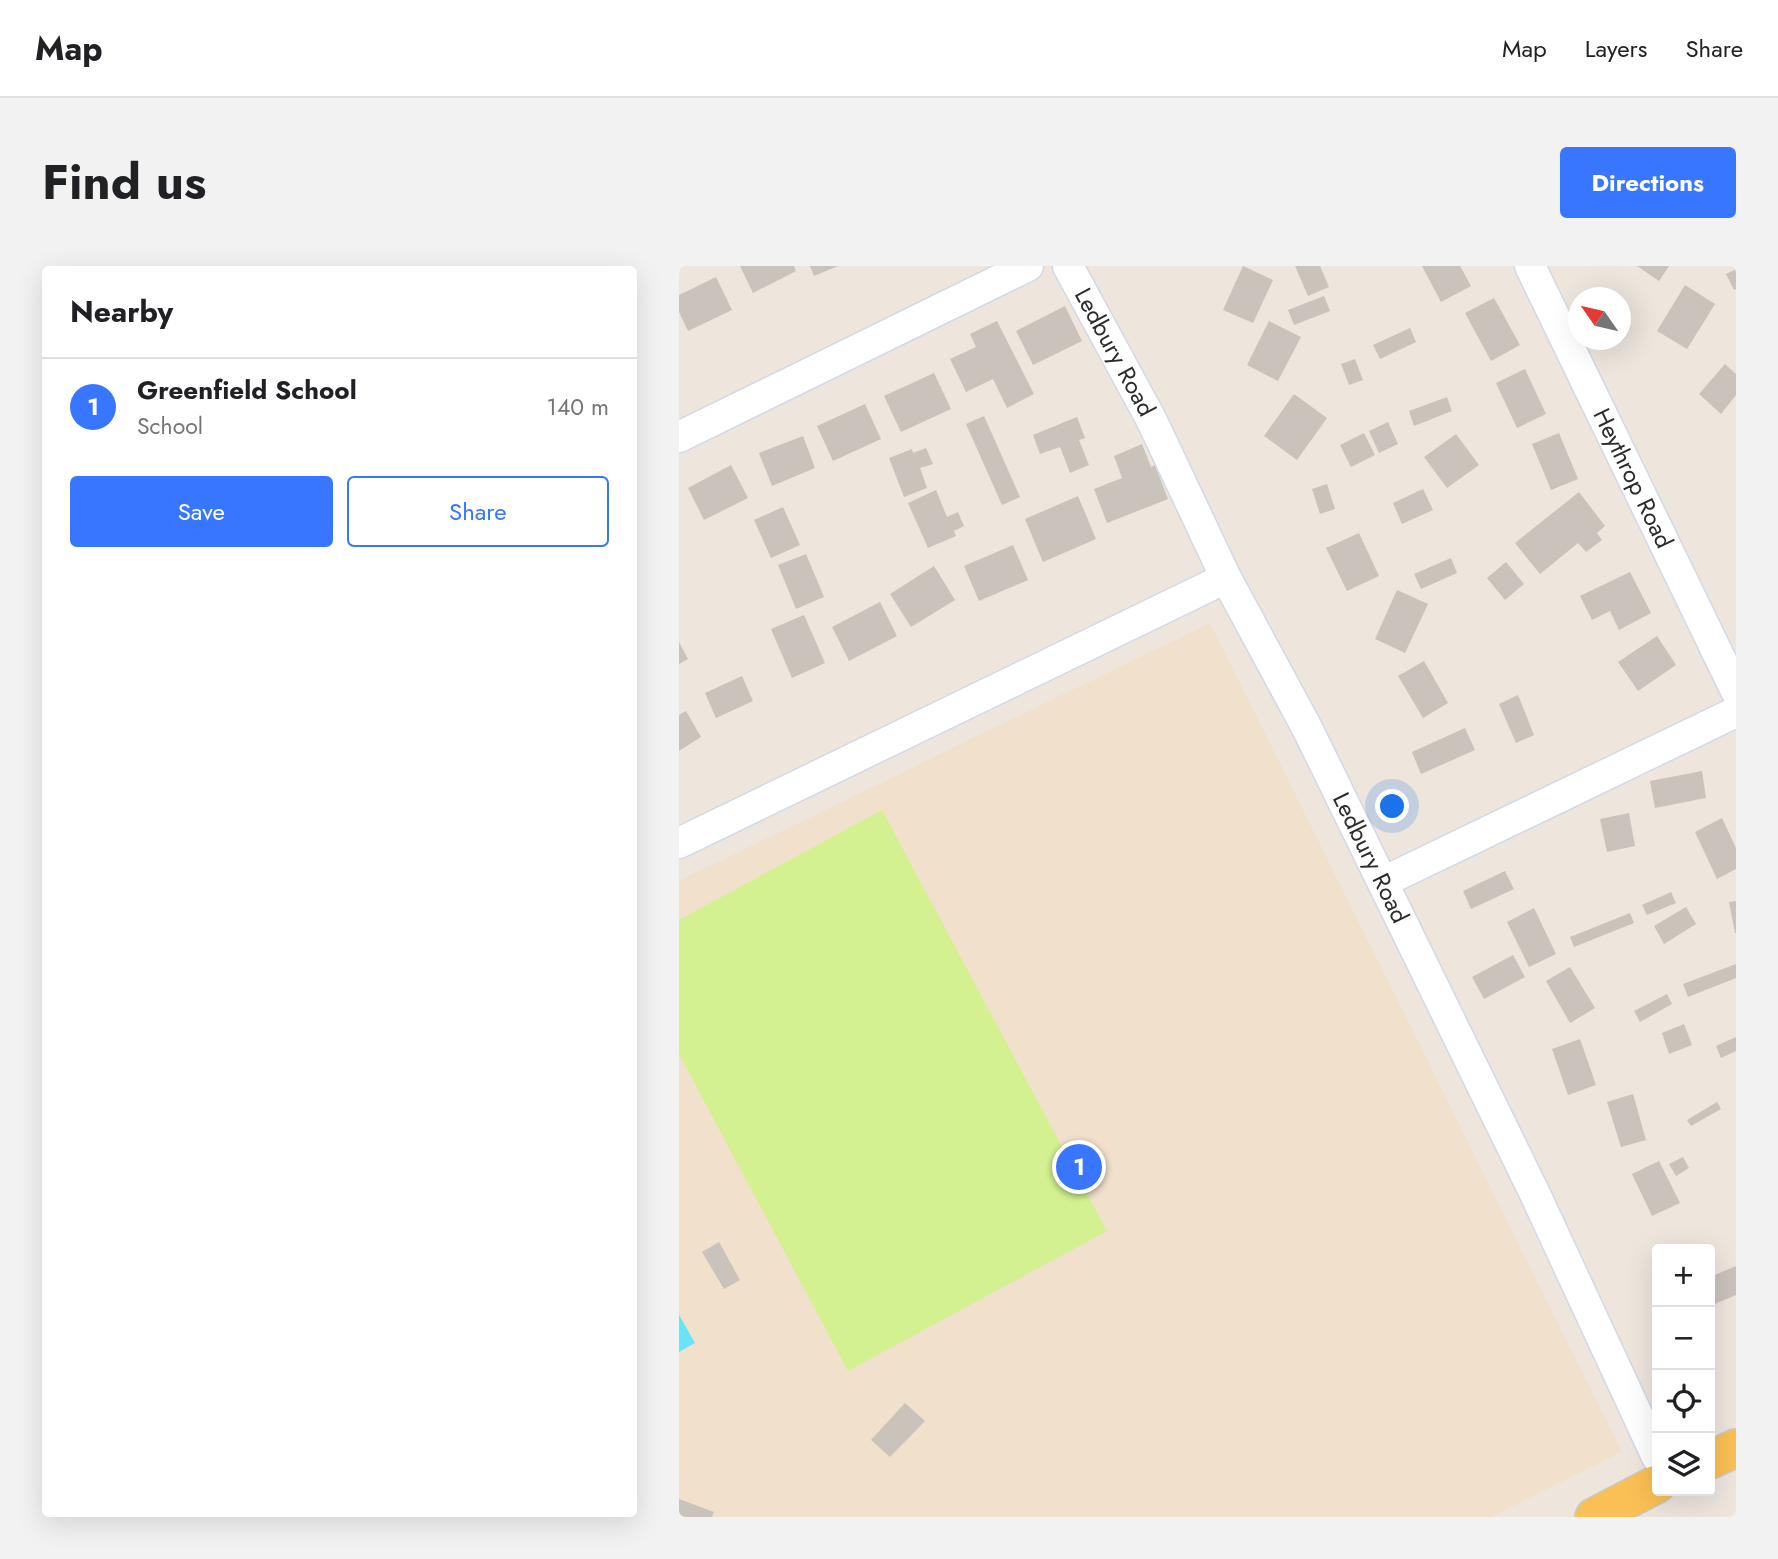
<!DOCTYPE html>
<meta charset="utf-8">
<style>
body{margin:0;font-family:Jost,sans-serif;background:#f2f2f2;color:#202124}
.controls{position:absolute;right:21px;bottom:21px;display:grid;overflow:hidden;border-radius:7px;box-shadow:0 7px 28px #0002}
.controls button{width:63px;height:63px;display:grid;place-items:center;padding:0;border:0;border-bottom:2px solid #e0e0e0;background:#fff;color:#202124;font:35px sans-serif}
.compass{position:absolute;left:889px;top:21px;width:63px;height:63px;border-radius:50%;background:#fff;box-shadow:0 7px 28px #0002;rotate:304deg}
.you{position:absolute;left:714px;top:541px;width:24px;height:24px;margin:-18px;border:5px solid #fff;border-radius:50%;background:#1a73e8;box-shadow:0 0 0 10px #1a73e833}
.badge{display:grid;place-items:center;width:46px;height:46px;border-radius:50%;background:#3976ff;color:#fff;font-size:23px;font-weight:700}
.pin{position:absolute;translate:-50% -50%;border:4px solid #fff;box-shadow:0 2px 7px #0006}
.list{margin:0;padding:0;list-style:none}
h2{display:flex;justify-content:space-between;align-items:center;height:91px;margin:0;padding:0 28px;font-size:30px}
h2 small{font-size:23px;font-weight:400;color:#757577}
.list li{display:grid;grid-template-columns:46px 1fr auto;gap:21px;align-items:center;box-sizing:border-box;height:98px;padding:0 28px;border-top:2px solid #e0e0e0}
.list b{display:block;font-size:26px;white-space:nowrap}
.list p{margin:0;font-size:23px;white-space:nowrap;color:#757577}
.list em{font-size:23px;font-style:normal;color:#757577}
.actions{display:flex;gap:14px;padding:21px 28px}
.actions a{flex:1;padding:16px 0;border:2px solid #3976ff;border-radius:7px;text-align:center;font-size:24px;color:#3976ff}
.actions .main{background:#3976ff;color:#fff}
.icon{flex:none;width:38px;height:38px;fill:none;stroke:currentColor;stroke-width:2;stroke-linecap:round;stroke-linejoin:round}
.map{position:relative;flex:none;width:1057px;height:1251px;overflow:hidden;border-radius:7px}
header{display:flex;align-items:center;gap:42px;box-sizing:border-box;height:98px;padding:0 35px;background:#fff;border-bottom:2px solid #e0e0e0}
header strong{font-size:33px}
nav{display:flex;gap:38px;margin-inline-start:auto;font-size:24px}
.intro{display:flex;align-items:center;justify-content:space-between;box-sizing:border-box;height:168px;padding:0 42px}
h1{margin:0;font-size:49px}
.button{padding:18px 32px;border-radius:7px;background:#3976ff;color:#fff;font-size:24px;font-weight:700}
main{display:flex;gap:42px;padding:0 42px}
aside{flex:1;background:#fff;border-radius:7px;box-shadow:0 7px 28px #0002}
.map>svg:first-child{display:block}
.education{fill:#f1e0cb}
.pitch{fill:#d3f190}
.water{fill:#68e3f8}
.building{fill:#c9c3bb}
.lines{fill:none;stroke-linecap:round;stroke-linejoin:round}
.minor-casing{stroke:#d2d8e5;stroke-width:33}
.major-casing{stroke:#c8c8c8;stroke-width:40}
.minor{stroke:#fff;stroke-width:30}
.major{stroke:#fbc055;stroke-width:37}
.labels{text-anchor:middle;stroke-width:5;stroke-linejoin:round;paint-order:stroke}
.street-label{font-size:24px;fill:#2b2b2b;stroke:#fff}
</style>
<header>
<strong>Map</strong>
<nav><a>Map</a><a>Layers</a><a>Share</a></nav>
</header>
<div class="intro"><h1>Find us</h1><a class="button">Directions</a></div>
<main>
<aside>
<h2>Nearby<small></small></h2>
<ul class="list">
<li><span class="badge">1</span><div><b>Greenfield School</b><p>School</p></div><em>140 m</em></li>
</ul>
<div class="actions"><a class="main">Save</a><a>Share</a></div>
</aside>
<div class="map">
<svg width="1057" height="1251" viewBox="0 0 1057 1251">
<rect width="100%" height="100%" fill="#eee5dd"/>
<!-- education -->
<polygon class="education" points="531,357 943,1186 811,1251 0,1251 0,615"/>
<!-- pitch -->
<polygon class="pitch" points="203,544 428,965 169,1105 0,788 0,654"/>
<!-- water -->
<polygon class="water" points="0,1049 16,1077 0,1086"/>
<!-- building -->
<g class="building">
<polygon points="61,0 115,0 117,5 74,27"/>
<polygon points="131,0 159,0 135,10"/>
<polygon points="564,0 594,14 574,57 544,44"/>
<polygon points="616,0 641,0 650,21 629,30"/>
<polygon points="743,0 781,0 792,20 762,36"/>
<polygon points="958,0 990,0 980,15"/>
<polygon points="1057,3 1057,23 1055,24 1047,8"/>
<polygon points="37,11 53,44 9,65 0,46 0,29"/>
<polygon points="1006,19 1036,38 1008,83 978,65"/>
<polygon points="645,30 651,45 615,59 609,44"/>
<polygon points="815,32 841,79 812,95 786,47"/>
<polygon points="386,40 403,75 354,99 337,65"/>
<polygon points="318,55 355,128 328,142 314,113 287,126 271,93 297,81 291,68"/>
<polygon points="590,55 622,71 599,115 568,99"/>
<polygon points="731,62 737,76 701,93 694,79"/>
<polygon points="676,93 684,114 670,119 662,98"/>
<polygon points="1046,98 1057,108 1057,129 1042,148 1020,128"/>
<polygon points="846,103 867,148 838,162 817,117"/>
<polygon points="255,107 272,143 222,166 205,130"/>
<polygon points="615,128 648,152 618,194 585,170"/>
<polygon points="768,131 773,145 735,160 730,145"/>
<polygon points="186,138 202,173 154,195 138,160"/>
<polygon points="305,150 341,231 323,239 287,158"/>
<polygon points="398,151 406,172 400,174 410,199 391,207 381,181 361,188 354,169"/>
<polygon points="709,156 719,178 700,187 690,165"/>
<polygon points="685,167 696,189 672,201 661,179"/>
<polygon points="880,167 899,213 872,224 853,178"/>
<polygon points="777,168 800,199 768,222 745,191"/>
<polygon points="124,170 136,202 93,220 80,187"/>
<polygon points="463,178 472,201 476,199 489,233 428,257 415,223 443,212 435,190"/>
<polygon points="247,182 254,198 241,202 248,222 225,231 210,192 233,183 234,187"/>
<polygon points="52,199 69,232 25,254 9,222"/>
<polygon points="648,218 656,243 641,248 633,223"/>
<polygon points="744,223 754,244 723,258 714,237"/>
<polygon points="257,224 268,251 279,246 285,260 275,265 277,270 249,282 229,237"/>
<polygon points="900,226 926,260 918,267 923,274 907,286 899,277 861,308 836,277"/>
<polygon points="399,230 417,273 364,296 346,253"/>
<polygon points="104,241 121,279 92,292 75,254"/>
<polygon points="680,267 700,310 668,325 647,282"/>
<polygon points="334,279 349,314 300,335 285,300"/>
<polygon points="127,288 145,331 117,343 99,299"/>
<polygon points="772,292 778,307 742,323 735,308"/>
<polygon points="827,296 845,318 826,334 808,312"/>
<polygon points="255,300 276,334 232,361 211,328"/>
<polygon points="951,306 972,347 940,364 931,345 913,354 901,330"/>
<polygon points="718,324 749,338 726,387 696,373"/>
<polygon points="201,336 218,370 170,395 153,361"/>
<polygon points="125,349 146,397 113,412 92,363"/>
<polygon points="978,370 997,399 959,425 939,396"/>
<polygon points="0,376 9,393 0,398"/>
<polygon points="745,395 769,437 744,452 719,410"/>
<polygon points="63,410 74,435 37,452 26,427"/>
<polygon points="839,429 855,469 837,477 820,438"/>
<polygon points="7,445 22,471 0,485 0,449"/>
<polygon points="786,462 796,484 742,508 733,486"/>
<polygon points="1023,505 1027,532 976,542 971,515"/>
<polygon points="950,547 956,580 928,586 921,553"/>
<polygon points="1043,552 1057,582 1057,603 1038,613 1016,566"/>
<polygon points="826,605 835,623 792,643 784,625"/>
<polygon points="992,626 997,637 968,649 963,639"/>
<polygon points="1057,635 1057,667 1056,667 1050,636"/>
<polygon points="1007,641 1017,658 985,678 975,660"/>
<polygon points="855,642 877,688 850,701 828,656"/>
<polygon points="951,647 955,657 895,681 891,671"/>
<polygon points="834,689 846,711 805,733 793,711"/>
<polygon points="1057,698 1057,712 1009,731 1004,718"/>
<polygon points="891,701 916,742 891,757 867,715"/>
<polygon points="988,728 993,738 961,756 955,745"/>
<polygon points="1005,758 1013,779 990,788 983,767"/>
<polygon points="1057,771 1057,785 1042,792 1037,780"/>
<polygon points="901,773 917,819 889,829 873,783"/>
<polygon points="954,828 967,874 942,881 928,836"/>
<polygon points="1038,836 1042,843 1012,860 1008,854"/>
<polygon points="1004,891 1010,902 997,910 990,898"/>
<polygon points="980,895 1001,937 973,950 953,908"/>
<polygon points="40,976 61,1014 45,1023 23,986"/>
<polygon points="1057,1000 1057,1029 1031,1040 1031,1011"/>
<polygon points="226,1137 246,1155 211,1191 192,1174"/>
<polygon points="0,1233 35,1246 33,1251 0,1251"/>
</g>
<g class="lines">
<defs>
<g id="minor">
<path id="s1" d="M389,0L473,155L547,312L628,462L856,928L978,1191"/>
<path id="s2" d="M851,0L1057,425"/>
<polyline points="0,171 349,0"/>
<polyline points="0,577 547,312"/>
<polyline points="704,616 1057,446"/>
</g>
<g id="major">
<polyline points="1031,1194 1057,1182"/>
<polyline points="915,1251 978,1218"/>
</g>
</defs>
<!-- minor casing -->
<use href="#minor" class="minor-casing"/>
<!-- major casing -->
<use href="#major" class="major-casing"/>
<!-- minor -->
<use href="#minor" class="minor"/>
<!-- major -->
<use href="#major" class="major"/>
</g>
<g class="labels">
<!-- street labels -->
<g class="street-label">
<text dy="8" stroke="none"><textPath href="#s1" startOffset="98">Ledbury Road</textPath></text>
<text dy="8" stroke="none"><textPath href="#s2" startOffset="236">Heythrop Road</textPath></text>
<text dy="8" stroke="none"><textPath href="#s1" startOffset="665">Ledbury Road</textPath></text>
</g>
</g>
</svg>
<div class="controls">
<button>+</button>
<button>−</button>
<button><svg class="icon" aria-label="locate" viewBox="0 0 24 24"><circle cx="12" cy="12" r="6"/><path d="M12 2v4M12 18v4M2 12h4M18 12h4"/></svg></button>
<button><svg class="icon" aria-label="layers" viewBox="0 0 24 24"><path d="M12 4l9 5-9 5-9-5zM3 14l9 5 9-5"/></svg></button>
</div>
<svg class="compass" viewBox="-18 -18 36 36"><path d="M0-13l5 13h-10z" fill="#e53935"/><path d="M0 13l5-13h-10z" fill="#757577"/></svg>
<div class="you"></div>
<div class="pin badge" style="left:400px;top:901px">1</div>
</div>
</main>
